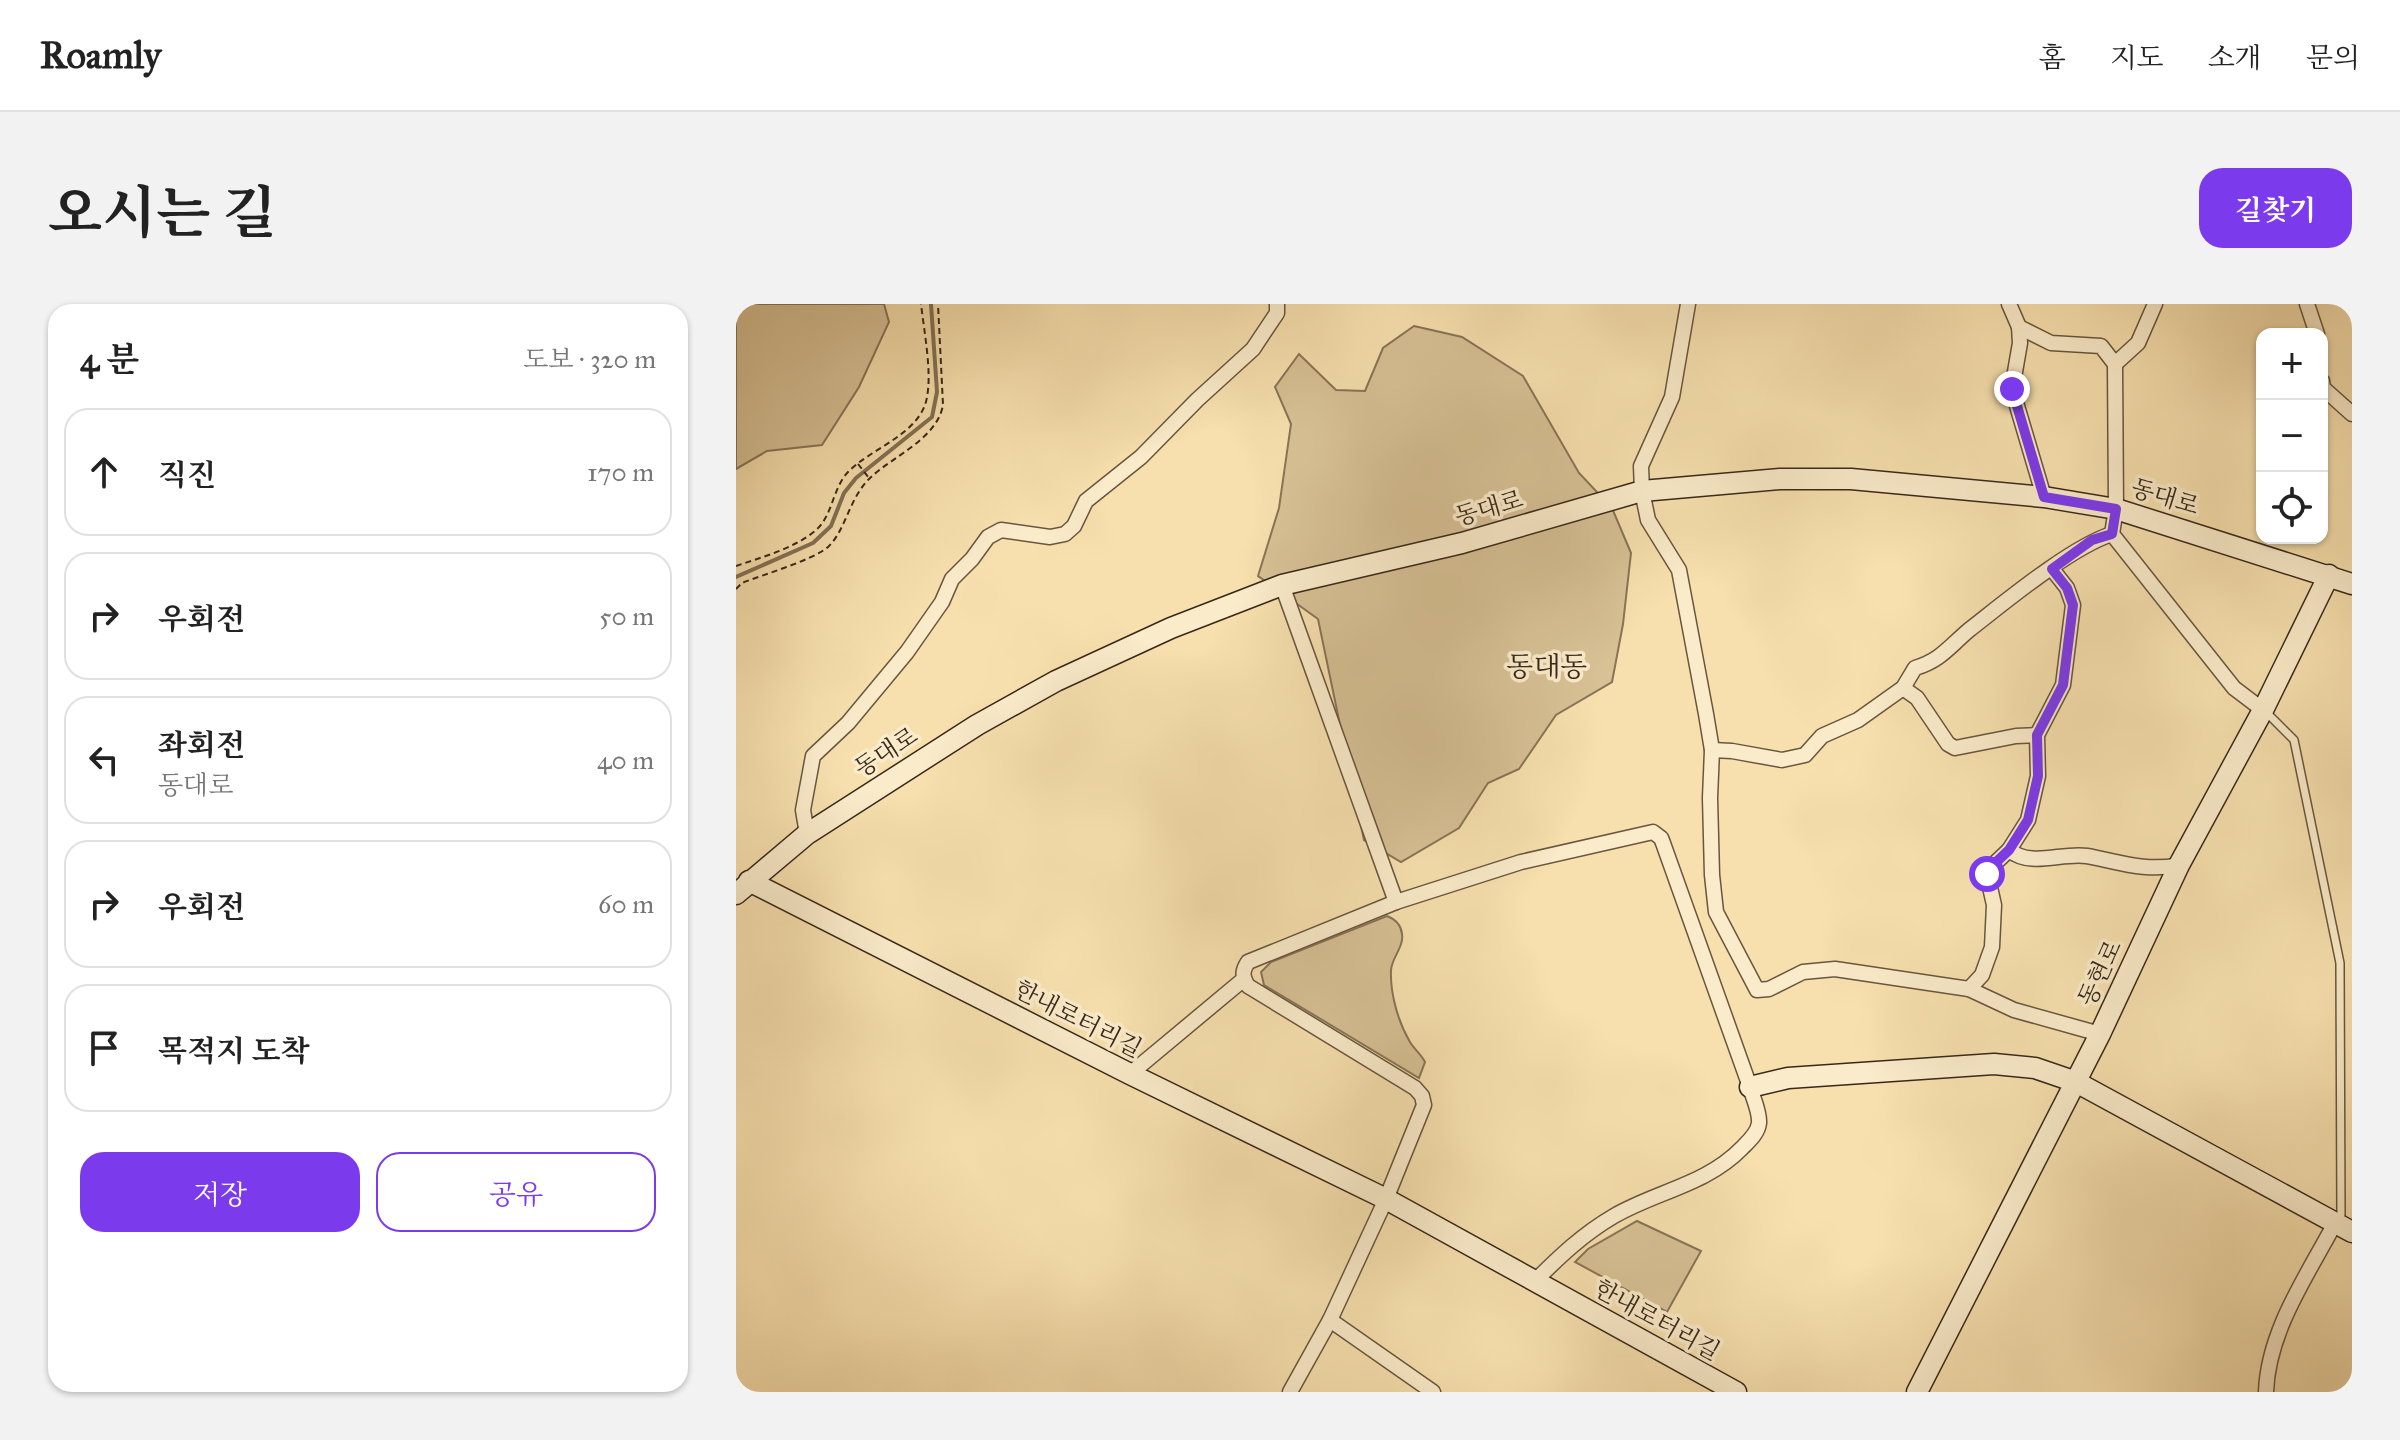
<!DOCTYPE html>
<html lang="ko">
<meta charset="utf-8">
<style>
body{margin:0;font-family:"IM FELL Great Primer","Noto Serif KR",serif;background:#f2f2f2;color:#222}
.controls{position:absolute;right:24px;top:24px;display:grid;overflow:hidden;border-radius:16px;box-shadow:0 2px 6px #0004}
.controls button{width:72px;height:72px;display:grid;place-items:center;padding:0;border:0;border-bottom:2px solid #e0e0e0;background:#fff;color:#222;font:40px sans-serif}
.stop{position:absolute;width:24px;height:24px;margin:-18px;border:6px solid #7c3aed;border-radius:50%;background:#fff}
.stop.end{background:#7c3aed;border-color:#fff;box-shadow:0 2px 8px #0008}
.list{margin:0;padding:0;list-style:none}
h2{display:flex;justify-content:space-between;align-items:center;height:104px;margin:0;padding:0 32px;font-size:34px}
h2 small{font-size:26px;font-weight:400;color:#767676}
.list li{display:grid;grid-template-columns:52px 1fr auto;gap:24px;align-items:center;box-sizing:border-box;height:128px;margin:0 16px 16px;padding:0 16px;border:2px solid #e0e0e0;border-radius:24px}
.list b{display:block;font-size:30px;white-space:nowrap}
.list p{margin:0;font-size:26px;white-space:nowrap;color:#767676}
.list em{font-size:26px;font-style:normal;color:#767676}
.actions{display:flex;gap:16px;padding:24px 32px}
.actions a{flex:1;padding:18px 0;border:2px solid #7c3aed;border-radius:24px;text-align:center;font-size:28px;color:#7c3aed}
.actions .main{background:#7c3aed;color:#fff}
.icon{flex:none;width:44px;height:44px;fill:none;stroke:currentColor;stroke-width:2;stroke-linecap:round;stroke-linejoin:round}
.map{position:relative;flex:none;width:1616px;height:1088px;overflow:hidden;border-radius:24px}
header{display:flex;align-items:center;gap:48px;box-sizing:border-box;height:112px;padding:0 40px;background:#fff;border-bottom:2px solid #e0e0e0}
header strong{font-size:38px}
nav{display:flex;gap:44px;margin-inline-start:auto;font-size:28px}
.intro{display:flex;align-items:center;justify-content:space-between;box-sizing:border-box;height:192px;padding:0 48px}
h1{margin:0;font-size:56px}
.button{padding:20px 36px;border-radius:24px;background:#7c3aed;color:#fff;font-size:28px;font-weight:700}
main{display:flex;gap:48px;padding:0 48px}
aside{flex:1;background:#fff;border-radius:24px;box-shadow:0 2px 6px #0004}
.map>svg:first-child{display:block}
.green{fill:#d7c195;stroke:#887458;stroke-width:2}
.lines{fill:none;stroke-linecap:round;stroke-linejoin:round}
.stream{stroke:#847155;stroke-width:4}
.lane-casing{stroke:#68563f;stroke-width:10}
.street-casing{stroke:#68563f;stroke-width:17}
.secondary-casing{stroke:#38281a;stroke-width:23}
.path{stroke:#38281a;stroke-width:2;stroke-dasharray:6 4;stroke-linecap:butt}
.lane{stroke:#faebca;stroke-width:7}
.street{stroke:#faebca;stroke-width:14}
.secondary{stroke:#faebca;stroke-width:20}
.route{stroke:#7c3aed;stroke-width:10}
.labels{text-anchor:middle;stroke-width:7;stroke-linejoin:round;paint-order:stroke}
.street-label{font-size:24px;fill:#38281a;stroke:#faebca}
.quarter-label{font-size:28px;fill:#38281a;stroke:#faebca}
</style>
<header>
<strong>Roamly</strong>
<nav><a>홈</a><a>지도</a><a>소개</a><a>문의</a></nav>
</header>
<div class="intro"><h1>오시는 길</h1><a class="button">길찾기</a></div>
<main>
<aside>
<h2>4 분<small>도보 · 320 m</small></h2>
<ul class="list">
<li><svg class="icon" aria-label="ahead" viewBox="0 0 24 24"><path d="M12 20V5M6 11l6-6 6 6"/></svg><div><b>직진</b></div><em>170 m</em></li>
<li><svg class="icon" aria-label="right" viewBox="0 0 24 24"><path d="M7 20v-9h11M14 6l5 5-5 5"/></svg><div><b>우회전</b></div><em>50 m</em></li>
<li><svg class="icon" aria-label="left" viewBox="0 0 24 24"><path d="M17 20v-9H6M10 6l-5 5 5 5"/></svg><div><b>좌회전</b><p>동대로</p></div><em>40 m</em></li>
<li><svg class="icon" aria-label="right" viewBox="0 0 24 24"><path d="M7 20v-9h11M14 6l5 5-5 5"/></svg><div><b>우회전</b></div><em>60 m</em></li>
<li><svg class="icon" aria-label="arrive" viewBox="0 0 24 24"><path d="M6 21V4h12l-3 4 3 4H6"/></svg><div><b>목적지 도착</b></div></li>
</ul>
<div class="actions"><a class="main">저장</a><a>공유</a></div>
</aside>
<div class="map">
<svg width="1616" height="1088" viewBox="0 0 1616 1088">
<rect width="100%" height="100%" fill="#f7e0ae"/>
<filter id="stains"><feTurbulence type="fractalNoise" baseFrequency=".0025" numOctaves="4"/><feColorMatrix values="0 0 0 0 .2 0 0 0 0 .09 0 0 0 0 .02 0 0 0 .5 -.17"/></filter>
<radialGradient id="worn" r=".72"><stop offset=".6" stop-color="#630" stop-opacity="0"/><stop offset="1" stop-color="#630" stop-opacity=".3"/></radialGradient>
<!-- green -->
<g class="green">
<polygon points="0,0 148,0 153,18 123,83 86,141 31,147 0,165"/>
<polygon points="678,22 726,33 787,72 843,169 876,204 895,249 887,320 876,378 820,411 783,465 752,479 723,524 665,558 628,536 582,315 522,272 543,204 555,120 539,83 563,50 600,86 629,87 647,44"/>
<path d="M651,612C659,615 665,621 666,630C668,643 656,653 655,666C654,689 662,718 674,738C678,745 685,750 689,758L683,774L528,681L525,668L535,658Z"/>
<polygon points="901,917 965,947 931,1008 839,958 852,945"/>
</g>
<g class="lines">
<!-- stream -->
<polyline class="stream" points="0,273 77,239 95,222 108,189 120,174 196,113 201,88 195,0"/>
<defs>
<polyline id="lane" points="1529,407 1558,436 1604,659 1605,911 1601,917"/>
<g id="street">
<polyline points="952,0 936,93 905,162 906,187 912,216 943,266 970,410 976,446 974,494 976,571 980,608 1021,686 1033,685 1067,668 1099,665 1233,685 1278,706 1364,730"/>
<polyline points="1273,0 1283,23 1284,39 1276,85 1308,193"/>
<polyline points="1571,0 1581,30"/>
<polyline points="1283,23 1315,39 1365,42 1379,60 1380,205 1376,230 1498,384 1527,406"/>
<polyline points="1379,60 1402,39 1419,0"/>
<polyline points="1586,77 1587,84 1616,110"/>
<polyline points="546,281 660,598"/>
<polyline points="1167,384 1181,394 1212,440 1219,444 1280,432 1301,431"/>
<path d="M976,446L996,447L1046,456L1069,451L1086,432L1122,416L1167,384L1179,364C1205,356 1213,343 1233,326C1269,298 1335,243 1376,230"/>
<polyline points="71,530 67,506 77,452 112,419 171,348 206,298 216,275 236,255 252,233 265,226 314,233 329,230 338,222 350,197 405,153 461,96 517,45 541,9 541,0"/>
<path d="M1273,546C1295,564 1326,548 1351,552C1384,558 1409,568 1443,561"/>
<polyline points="1233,685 1246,671 1256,643 1258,601 1251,570 1255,563 1273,546 1292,516 1302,472 1301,431 1327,381 1337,301 1331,284 1316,265"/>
<polyline points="394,770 508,675"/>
<polyline points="594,1016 697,1088"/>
<path d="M554,1088L594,1016L650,895L688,801L686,792L679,784L512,682C506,672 506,667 512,658L660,598L785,558L917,528L925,534L927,539L1014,783C1017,794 1024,808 1023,819C1022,829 1013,837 1006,844C970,881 921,887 878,912C847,930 823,953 798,978"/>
<path d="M1530,1088C1532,1027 1571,972 1599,919"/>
</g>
<g id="secondary">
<polyline points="13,577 394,770 650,895 1000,1088"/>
<polyline points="0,590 71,530 241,421 320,377 435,324 546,281 726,239 906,187 1044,175 1115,175 1308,193 1380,205 1616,280"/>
<polyline points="1014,783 1052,774 1258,760 1299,764 1340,778 1616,928"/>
<polyline points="1181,1088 1364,730 1443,561 1527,406 1593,271"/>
</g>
</defs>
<!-- lane casing -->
<use href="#lane" class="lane-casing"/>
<!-- street casing -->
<use href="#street" class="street-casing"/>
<!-- secondary casing -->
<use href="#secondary" class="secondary-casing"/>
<!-- path -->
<g class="path">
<polyline points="122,160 133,174"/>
<path d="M0,262C26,253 57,245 79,227C97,212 96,185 112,168C135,144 185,130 191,93C196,67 188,27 185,0"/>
<path d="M0,285L6,279C26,271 77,256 92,243C110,226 113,194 134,174C157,152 201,135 207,101L202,0"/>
</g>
<!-- lane -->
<use href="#lane" class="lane"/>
<!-- street -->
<use href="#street" class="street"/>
<!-- secondary -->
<use href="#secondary" class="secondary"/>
</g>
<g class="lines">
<!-- route -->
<polyline class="route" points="1251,570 1255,563 1273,546 1292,516 1302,472 1301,431 1327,381 1337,301 1331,284 1316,265 1356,236 1376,230 1380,205 1308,193 1276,85"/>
</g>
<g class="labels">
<!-- street labels -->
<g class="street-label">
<text transform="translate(1429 193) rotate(17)" y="8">동대로</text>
<text transform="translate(753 204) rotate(-16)" y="8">동대로</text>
<text transform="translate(150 448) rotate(-33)" y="8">동대로</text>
<text transform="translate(1364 669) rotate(-65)" y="8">동현로</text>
<text transform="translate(342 715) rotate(27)" y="8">한내로터리길</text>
<text transform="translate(921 1016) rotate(29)" y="8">한내로터리길</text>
</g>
<!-- quarter labels -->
<g class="quarter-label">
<text x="811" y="372">동대동</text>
</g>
</g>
<rect width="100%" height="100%" filter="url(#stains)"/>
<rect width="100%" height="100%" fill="url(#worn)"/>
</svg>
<div class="controls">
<button>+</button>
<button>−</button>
<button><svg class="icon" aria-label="locate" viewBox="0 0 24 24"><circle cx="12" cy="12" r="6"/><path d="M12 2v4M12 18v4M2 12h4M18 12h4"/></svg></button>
</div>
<div class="stop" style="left:1251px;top:570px"></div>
<div class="stop end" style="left:1276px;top:85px"></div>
</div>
</main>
